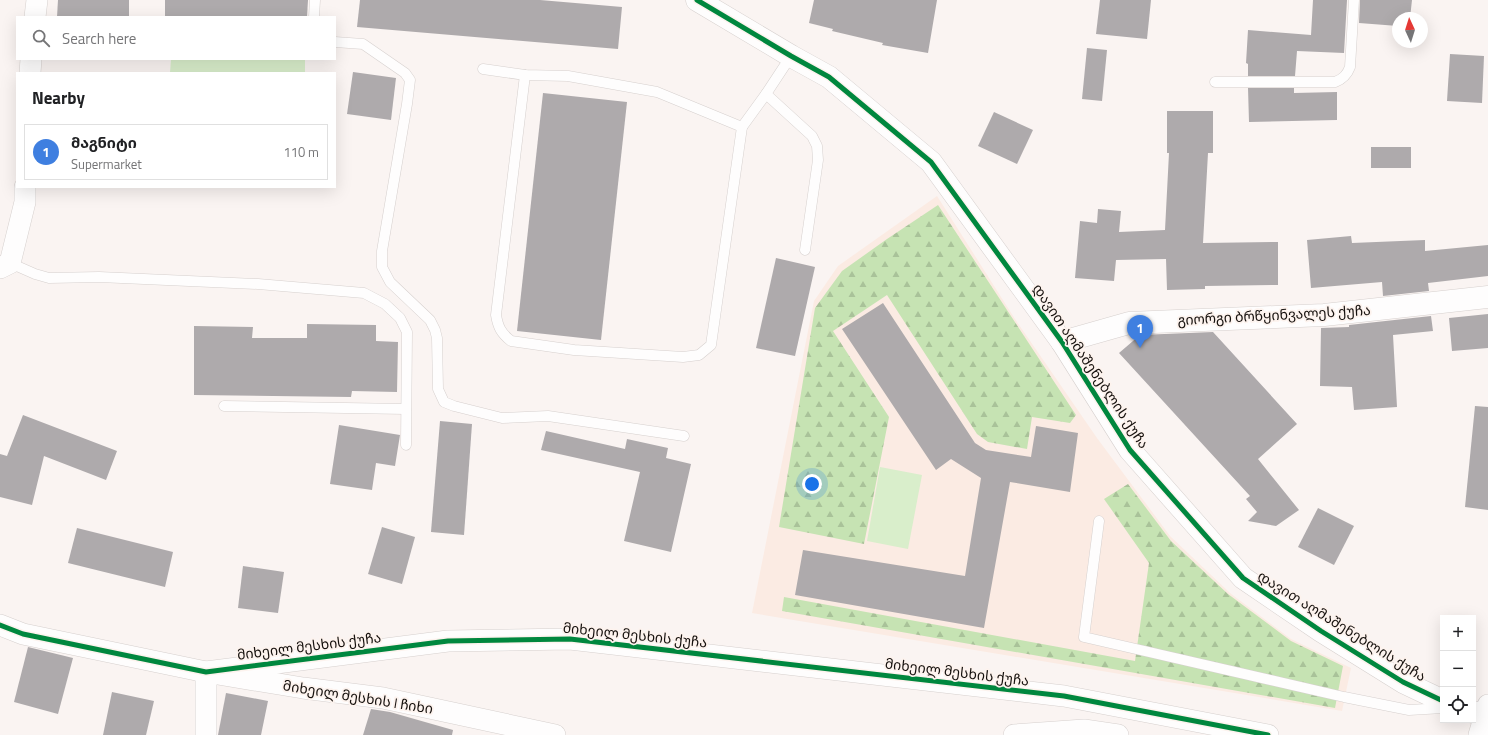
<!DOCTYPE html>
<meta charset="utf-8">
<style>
body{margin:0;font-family:"Titillium Web","Noto Sans Georgian",sans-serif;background:#f2f2f2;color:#202124}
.controls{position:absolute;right:12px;bottom:12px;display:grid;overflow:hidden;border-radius:0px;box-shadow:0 4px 16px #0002}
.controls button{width:36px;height:36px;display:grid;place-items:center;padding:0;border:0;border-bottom:1px solid #e0e0e0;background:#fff;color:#202124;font:20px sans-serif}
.compass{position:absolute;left:1392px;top:12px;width:36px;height:36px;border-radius:50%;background:#fff;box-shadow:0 4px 16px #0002;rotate:356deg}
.you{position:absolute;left:812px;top:484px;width:14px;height:14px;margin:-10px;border:3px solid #fff;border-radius:50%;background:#1a73e8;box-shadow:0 0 0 6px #1a73e833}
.badge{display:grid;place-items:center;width:26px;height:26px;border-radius:50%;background:#b45309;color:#fff;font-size:13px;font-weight:700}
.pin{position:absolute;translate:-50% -33px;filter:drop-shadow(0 1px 2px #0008)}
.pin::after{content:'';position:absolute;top:21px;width:14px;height:12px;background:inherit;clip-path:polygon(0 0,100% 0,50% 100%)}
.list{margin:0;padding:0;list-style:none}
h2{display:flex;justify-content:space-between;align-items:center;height:52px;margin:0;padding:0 16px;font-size:17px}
h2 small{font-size:13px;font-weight:400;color:#757577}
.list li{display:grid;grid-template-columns:26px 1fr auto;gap:12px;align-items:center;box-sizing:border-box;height:56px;margin:0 8px 8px;padding:0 8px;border:1px solid #e0e0e0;border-radius:0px}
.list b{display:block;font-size:15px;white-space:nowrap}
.list p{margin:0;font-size:13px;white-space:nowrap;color:#757577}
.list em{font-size:13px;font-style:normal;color:#757577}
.icon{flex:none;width:22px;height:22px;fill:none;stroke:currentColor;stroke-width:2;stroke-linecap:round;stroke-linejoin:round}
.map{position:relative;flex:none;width:1488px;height:735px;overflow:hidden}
.search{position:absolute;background:#fff;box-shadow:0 4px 16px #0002;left:16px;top:16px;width:320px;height:44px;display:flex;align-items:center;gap:10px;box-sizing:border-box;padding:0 14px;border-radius:0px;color:#757577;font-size:15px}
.panel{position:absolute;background:#fff;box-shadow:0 4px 16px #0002;left:16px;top:72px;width:320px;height:116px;border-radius:0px}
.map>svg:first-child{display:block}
.built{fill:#fbebe3}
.grass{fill:#d9eecb}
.forest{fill:url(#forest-firs)}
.building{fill:#aeaaac}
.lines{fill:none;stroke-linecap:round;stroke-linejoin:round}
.service-casing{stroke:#d6d0ce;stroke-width:11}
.minor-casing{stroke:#d6d0ce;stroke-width:22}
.tertiary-casing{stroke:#d6d0ce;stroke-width:23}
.service{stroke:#fefdfd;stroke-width:10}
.minor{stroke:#fefdfd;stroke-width:21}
.tertiary{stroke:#fefdfd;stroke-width:22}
.cycleway-casing{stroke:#fdf3ee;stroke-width:8}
.cycleway{stroke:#00873e;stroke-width:5}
.labels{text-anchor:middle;stroke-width:3.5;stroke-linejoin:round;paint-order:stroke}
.street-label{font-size:14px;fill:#16110e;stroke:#fdf3ee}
</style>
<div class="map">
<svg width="1488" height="735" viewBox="0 0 1488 735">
<defs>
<pattern id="forest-firs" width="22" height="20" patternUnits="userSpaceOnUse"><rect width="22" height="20" fill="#c6e3b3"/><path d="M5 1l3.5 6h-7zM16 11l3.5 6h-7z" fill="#a9c299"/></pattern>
</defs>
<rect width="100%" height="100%" fill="#faf4f2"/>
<!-- built -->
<polygon class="built" points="937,196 1015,319 1097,438 1170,536 1230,593 1291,639 1351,668 1342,711 752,613 814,301 838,266"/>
<!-- grass -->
<g class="grass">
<polygon points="171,59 305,59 305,73 170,73"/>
<polygon points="880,467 922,475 908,549 867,541"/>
</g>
<!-- forest -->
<g class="forest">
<polygon points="938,205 1076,415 1070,423 1032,417 1027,449 988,442 977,434 887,295 833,331 889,417 864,544 779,527 815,308 842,271 887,239"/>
<polygon points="1128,484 1171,541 1228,594 1291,641 1343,666 1335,708 782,611 784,597 1135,661 1149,563 1104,499"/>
</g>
<!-- building -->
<g class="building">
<polygon points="58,0 129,0 129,17 57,17"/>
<polygon points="165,0 308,0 307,17 165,17"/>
<polygon points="360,0 540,0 622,7 618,49 357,27"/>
<polygon points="814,0 937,0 928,53 882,45 883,43 832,31 833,29 809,23"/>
<polygon points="1100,0 1151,0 1147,39 1096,34"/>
<polygon points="1313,0 1347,0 1344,53 1297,51 1295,76 1248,76 1248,64 1246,63 1248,30 1311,35"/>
<polygon points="1360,0 1412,0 1410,18 1398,18 1398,26 1359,23"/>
<polygon points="1087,48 1107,50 1102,101 1082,99"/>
<polygon points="1450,54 1484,56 1482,103 1447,101"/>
<polygon points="353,72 396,78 391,120 347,114"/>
<polygon points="1248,88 1294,88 1294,93 1337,92 1337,120 1249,122"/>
<polygon points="543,93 627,102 601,340 517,331"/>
<polygon points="1167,111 1213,111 1213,153 1208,153 1203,243 1278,242 1278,285 1205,286 1205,289 1167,290 1166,259 1116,260 1114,281 1075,278 1080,221 1097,223 1098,209 1121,211 1119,232 1165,230 1169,153 1167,153"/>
<polygon points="994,112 1033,130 1017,164 978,146"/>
<rect x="1371" y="147" width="40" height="21"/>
<polygon points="1351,236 1352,243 1425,240 1425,251 1488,245 1488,276 1428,283 1429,291 1383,296 1382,282 1311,288 1307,240"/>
<polygon points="776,258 815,267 795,356 756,348"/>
<polygon points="883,303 975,443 986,450 1031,457 1036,426 1078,433 1070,492 1010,482 984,628 795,595 803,550 965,576 981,478 951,459 936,470 842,329"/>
<polygon points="1488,314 1488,348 1452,351 1449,318"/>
<polygon points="1431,316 1433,331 1393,335 1397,407 1354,410 1352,387 1320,386 1321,328 1349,327 1349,325"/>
<polygon points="307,324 376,325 376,341 398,342 397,392 352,391 351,397 194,395 194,326 253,327 252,338 307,338"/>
<polygon points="1213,332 1297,424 1258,459 1299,510 1276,526 1248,521 1257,512 1246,499 1250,496 1119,353 1140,335"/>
<polygon points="1475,406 1488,407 1488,510 1465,507"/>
<polygon points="23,415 117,451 106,480 44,456 32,505 0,497 0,454 7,456"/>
<polygon points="440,421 472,424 464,535 431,532"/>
<polygon points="339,425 400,435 395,466 376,463 372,490 330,484"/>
<polygon points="546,431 625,449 627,439 668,448 666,458 691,464 671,552 624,541 640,472 541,450"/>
<polygon points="1318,508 1354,526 1334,565 1298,547"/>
<polygon points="382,527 415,537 402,584 368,574"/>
<polygon points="77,528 173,552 165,587 68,563"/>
<polygon points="243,566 284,572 278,613 238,608"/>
<polygon points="28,647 73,658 58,714 14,702"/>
<polygon points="112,692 154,701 146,735 103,735"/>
<polygon points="226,693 268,701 261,735 218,735"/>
<polygon points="371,709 390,712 453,730 452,735 363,735"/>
</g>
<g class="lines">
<defs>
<g id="service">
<polyline points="314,17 315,0"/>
<polyline points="335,42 363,44 405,73 410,80 407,104 382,251 382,267 390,282 430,320 435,330 437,338 438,389 444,402 454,406 502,418 548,416 684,436"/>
<polyline points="483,69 525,75 568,76 657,92 742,127 766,94 791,56"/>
<path d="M525,75L496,315C498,327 501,333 511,341L574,350L683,357L699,355L711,345L742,127"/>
<path d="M1215,82H1335C1343,79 1347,75 1350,67L1354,0"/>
<polyline points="766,94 812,136 817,146 818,160 805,250"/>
<polyline points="10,263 35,274 49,278 99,277 258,284 364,293 385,304 400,318 407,332 406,445"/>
<polyline points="224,406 406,409"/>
<polyline points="1099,521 1084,637 1344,697 1409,710 1443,708"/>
</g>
<g id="minor">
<polyline points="35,17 37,0"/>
<polyline points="30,73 31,59"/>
<polyline points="0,268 10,263 25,202 25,187"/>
<polyline points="0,625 23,634 206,672 448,641 570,639 1064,696 1268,735"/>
<polyline points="206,735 206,672 303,688 383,698 555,735"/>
<polyline points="1014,735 1084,730 1118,735"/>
<polyline points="1479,735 1488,705"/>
</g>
<g id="tertiary">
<polyline points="697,0 791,56 829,77 931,162 1062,342 1130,450 1243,578 1321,631 1403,682 1443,701"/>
<polyline points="1062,342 1129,323 1324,315 1488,297"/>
<polyline points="1473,712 1488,717"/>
</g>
</defs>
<!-- service casing -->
<use href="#service" class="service-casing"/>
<!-- minor casing -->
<use href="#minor" class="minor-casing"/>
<!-- tertiary casing -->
<use href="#tertiary" class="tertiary-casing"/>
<!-- service -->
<use href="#service" class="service"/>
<!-- minor -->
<use href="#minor" class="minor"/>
<!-- tertiary -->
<use href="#tertiary" class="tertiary"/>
<defs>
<g id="cycleway">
<polyline points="697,0 791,56 829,77 931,162 1062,342 1130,450 1243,578 1321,631 1403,682 1443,701"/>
<polyline points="0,625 23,634 206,672 448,641 570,639 1064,696 1268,735"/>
</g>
</defs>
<!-- cycleway casing -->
<use href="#cycleway" class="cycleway-casing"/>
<!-- cycleway -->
<use href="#cycleway" class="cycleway"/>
</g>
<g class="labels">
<!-- street labels -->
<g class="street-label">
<text transform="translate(1274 315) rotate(-3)" y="5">გიორგი ბრწყინვალეს ქუჩა</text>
<text transform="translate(1091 366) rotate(56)" y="5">დავით აღმაშენებლის ქუჩა</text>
<text transform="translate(1342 626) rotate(32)" y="5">დავით აღმაშენებლის ქუჩა</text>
<text transform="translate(635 635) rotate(6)" y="5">მიხეილ მესხის ქუჩა</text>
<text transform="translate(309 646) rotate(-7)" y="5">მიხეილ მესხის ქუჩა</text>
<text transform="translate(957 672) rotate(7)" y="5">მიხეილ მესხის ქუჩა</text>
<text transform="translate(358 697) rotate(9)" y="5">მიხეილ მესხის I ჩიხი</text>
</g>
</g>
</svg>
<div class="controls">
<button>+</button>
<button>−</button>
<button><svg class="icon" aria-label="locate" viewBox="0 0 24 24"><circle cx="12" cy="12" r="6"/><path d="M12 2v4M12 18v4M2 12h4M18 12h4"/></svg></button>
</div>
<svg class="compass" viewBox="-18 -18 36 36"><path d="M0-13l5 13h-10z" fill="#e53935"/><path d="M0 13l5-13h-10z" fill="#757577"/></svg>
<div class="you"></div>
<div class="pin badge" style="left:1140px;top:348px;background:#3f7fe0">1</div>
<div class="search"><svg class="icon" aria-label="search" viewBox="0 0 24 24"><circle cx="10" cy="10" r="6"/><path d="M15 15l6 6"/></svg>Search here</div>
<section class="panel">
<h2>Nearby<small></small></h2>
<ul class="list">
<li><span class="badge" style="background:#3f7fe0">1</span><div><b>მაგნიტი</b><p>Supermarket</p></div><em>110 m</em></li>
</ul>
</section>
</div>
